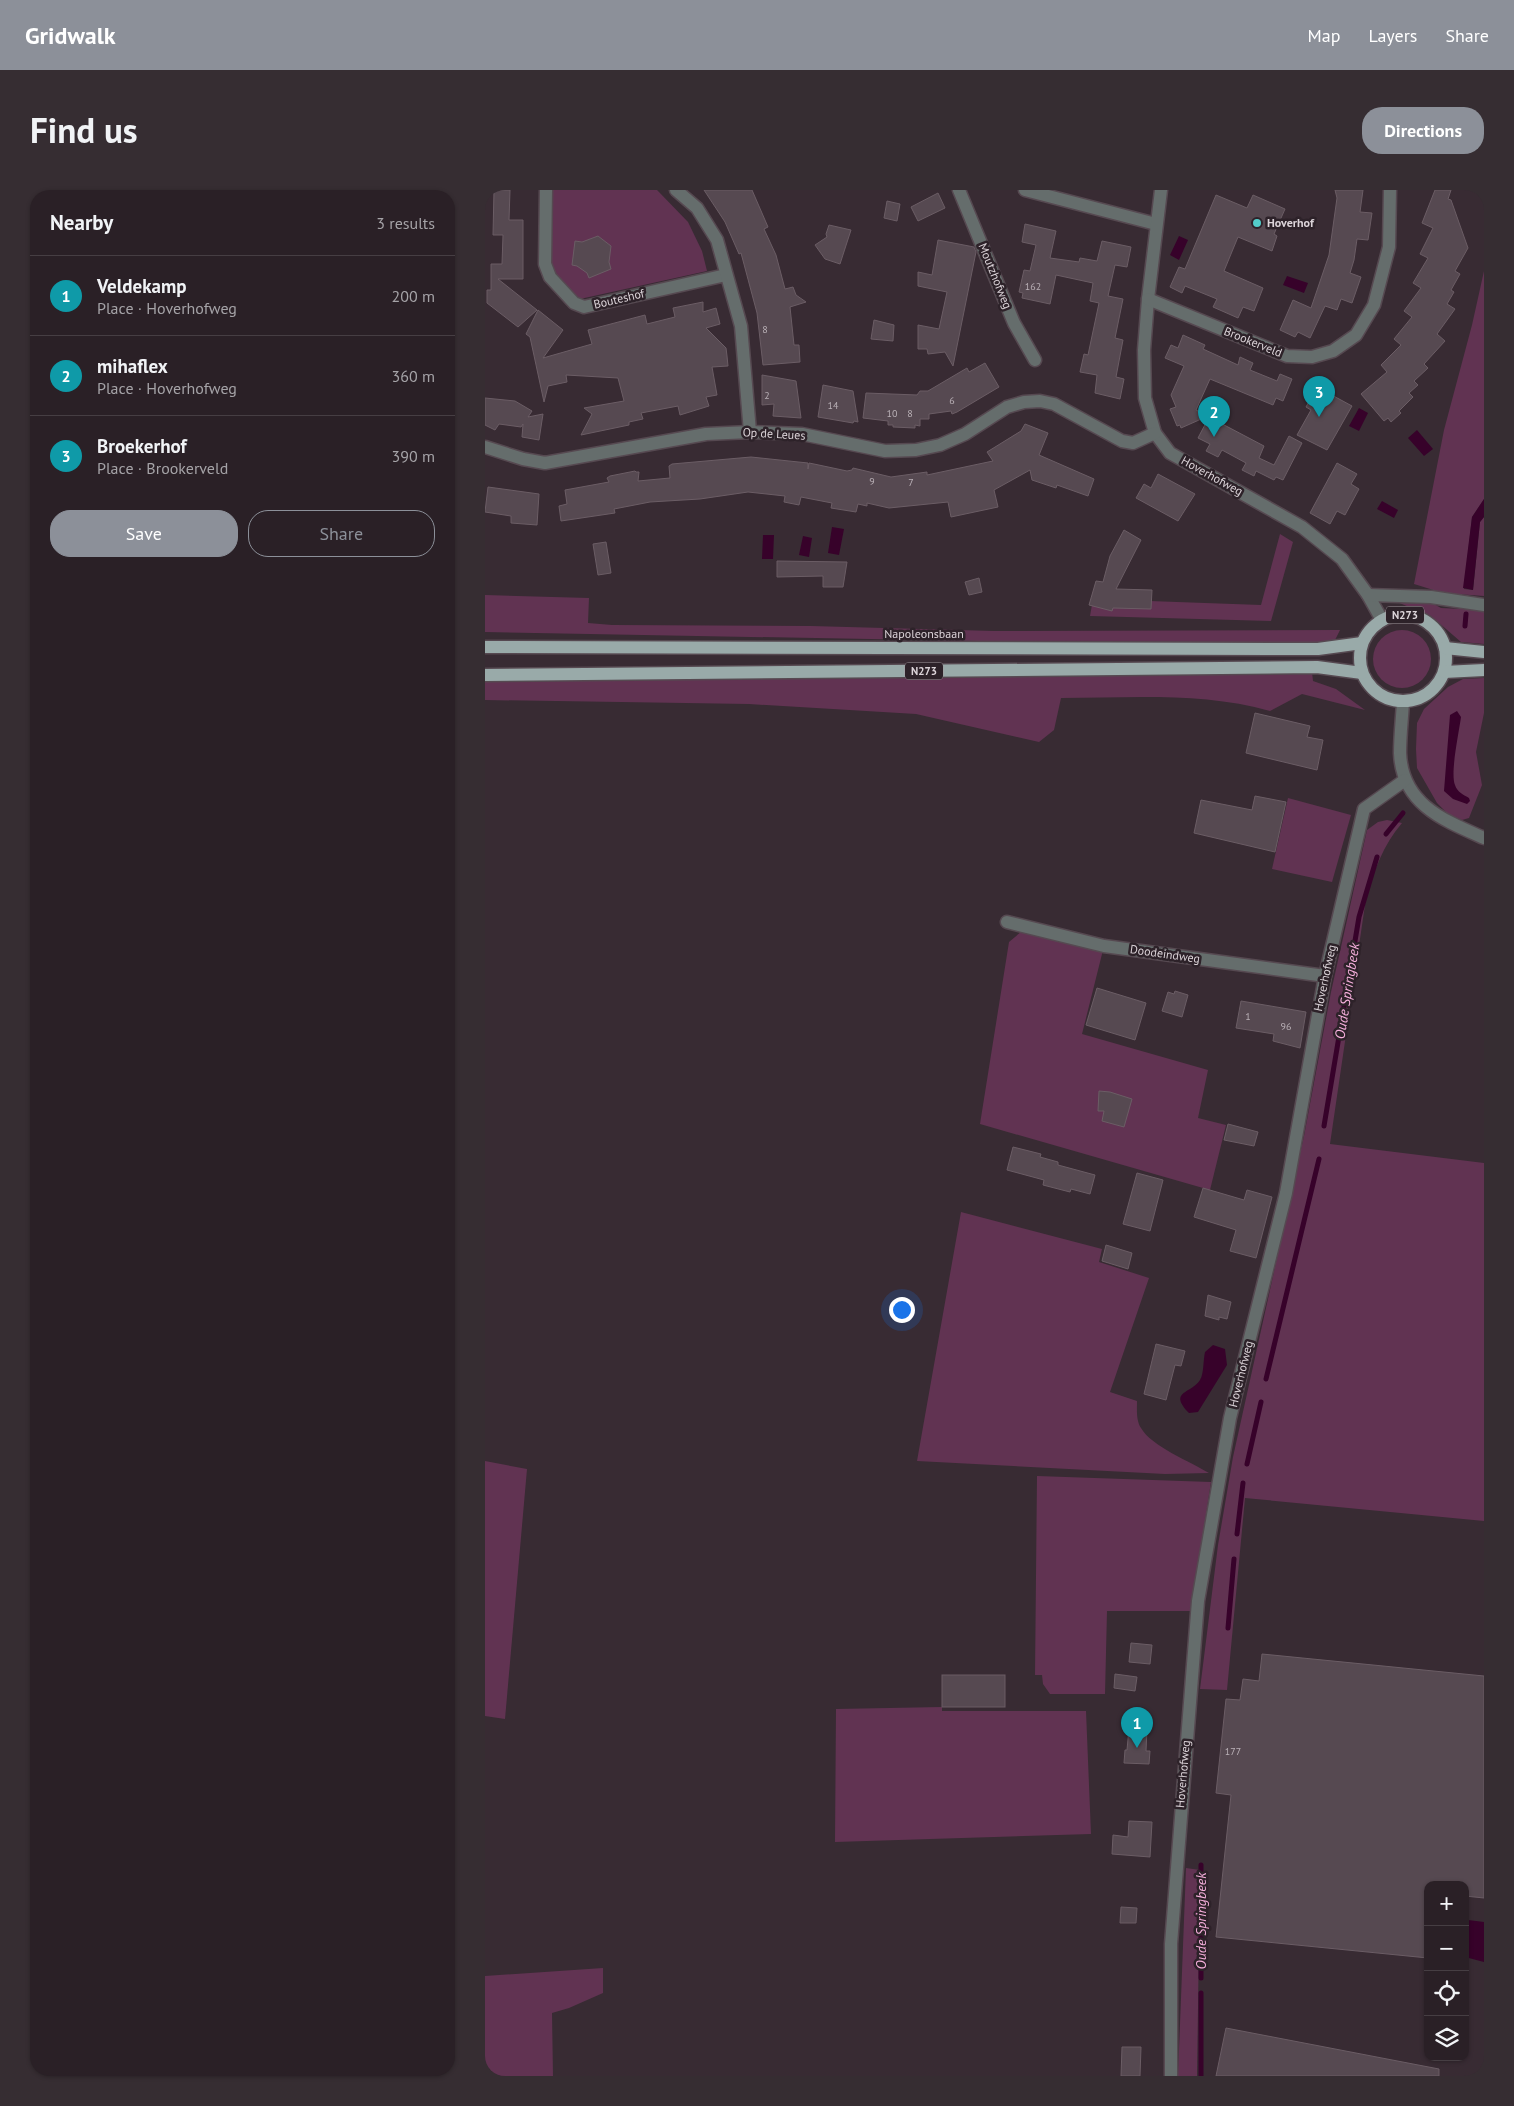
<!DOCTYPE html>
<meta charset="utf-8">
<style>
body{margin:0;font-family:"PT Sans",sans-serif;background:#362d32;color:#f1f3f6}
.controls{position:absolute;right:15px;bottom:15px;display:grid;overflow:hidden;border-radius:10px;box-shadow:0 1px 4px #0004}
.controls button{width:45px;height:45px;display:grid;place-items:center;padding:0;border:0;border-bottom:1px solid #463e43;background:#2a2026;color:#f1f3f6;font:25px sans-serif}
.you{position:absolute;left:416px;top:1119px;width:18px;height:18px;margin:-12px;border:4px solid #fff;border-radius:50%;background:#1a73e8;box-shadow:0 0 0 8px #1a73e833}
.badge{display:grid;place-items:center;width:32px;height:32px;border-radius:50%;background:#8c9099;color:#fff;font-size:16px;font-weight:700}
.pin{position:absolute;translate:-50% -41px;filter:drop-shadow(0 1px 2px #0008)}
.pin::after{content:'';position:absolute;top:26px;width:18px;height:15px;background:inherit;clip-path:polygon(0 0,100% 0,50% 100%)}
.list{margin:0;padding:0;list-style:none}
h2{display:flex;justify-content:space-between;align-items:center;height:65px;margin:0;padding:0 20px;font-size:21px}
h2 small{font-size:16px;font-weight:400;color:#a5a3a7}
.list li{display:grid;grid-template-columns:32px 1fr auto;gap:15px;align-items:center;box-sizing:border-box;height:80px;padding:0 20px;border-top:1px solid #463e43}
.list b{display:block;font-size:19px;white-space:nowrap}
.list p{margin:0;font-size:16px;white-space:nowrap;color:#a5a3a7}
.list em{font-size:16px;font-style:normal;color:#a5a3a7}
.actions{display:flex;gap:10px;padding:15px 20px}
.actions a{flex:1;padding:11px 0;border:1px solid #8c9099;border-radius:20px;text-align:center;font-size:18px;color:#8c9099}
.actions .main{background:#8c9099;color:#fff}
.icon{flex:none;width:28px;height:28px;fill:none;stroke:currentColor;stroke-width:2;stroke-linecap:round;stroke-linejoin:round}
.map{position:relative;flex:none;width:999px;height:1886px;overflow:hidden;border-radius:20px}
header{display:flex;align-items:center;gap:30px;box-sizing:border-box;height:70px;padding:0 25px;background:#8c9099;color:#fff}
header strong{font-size:24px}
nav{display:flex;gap:28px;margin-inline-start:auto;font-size:18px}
.intro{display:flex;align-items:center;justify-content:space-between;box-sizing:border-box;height:120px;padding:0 30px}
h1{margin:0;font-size:35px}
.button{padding:12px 22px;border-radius:20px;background:#8c9099;color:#fff;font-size:18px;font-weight:700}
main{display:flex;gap:30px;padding:0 30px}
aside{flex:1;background:#2a2026;border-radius:20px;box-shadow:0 1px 4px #0004}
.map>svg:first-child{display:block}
.green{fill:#613352}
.water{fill:#37022a}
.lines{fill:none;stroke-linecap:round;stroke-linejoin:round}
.stream{stroke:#37022a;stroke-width:5}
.building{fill:#564951;stroke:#6b5d65}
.minor-casing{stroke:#564951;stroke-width:15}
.major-casing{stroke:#564951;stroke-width:15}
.minor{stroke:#656d6c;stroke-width:12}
.major{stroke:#99aaa9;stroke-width:12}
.poi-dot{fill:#53cdca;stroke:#2d2229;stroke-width:2}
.labels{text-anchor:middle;stroke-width:5;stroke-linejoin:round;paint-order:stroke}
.number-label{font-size:10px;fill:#bab1b7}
.shield{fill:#2d2229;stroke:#a89fa4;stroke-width:1}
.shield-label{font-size:11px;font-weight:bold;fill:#dcd4d9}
.poi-label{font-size:12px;font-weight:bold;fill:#dcd4d9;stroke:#2d2229;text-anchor:start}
.street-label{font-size:12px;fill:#dcd4d9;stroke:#2d2229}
.water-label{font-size:14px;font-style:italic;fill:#f7b0dd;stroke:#2d2229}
</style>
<header>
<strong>Gridwalk</strong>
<nav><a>Map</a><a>Layers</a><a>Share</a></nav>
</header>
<div class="intro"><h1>Find us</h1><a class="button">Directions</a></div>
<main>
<aside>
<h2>Nearby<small>3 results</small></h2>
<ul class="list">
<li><span class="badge" style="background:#0f9aa8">1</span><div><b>Veldekamp</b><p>Place · Hoverhofweg</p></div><em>200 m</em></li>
<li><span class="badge" style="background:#0f9aa8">2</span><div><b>mihaflex</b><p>Place · Hoverhofweg</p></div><em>360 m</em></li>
<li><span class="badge" style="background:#0f9aa8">3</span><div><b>Broekerhof</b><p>Place · Brookerveld</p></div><em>390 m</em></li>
</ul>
<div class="actions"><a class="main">Save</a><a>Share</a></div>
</aside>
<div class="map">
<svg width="999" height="1886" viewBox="0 0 999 1886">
<rect width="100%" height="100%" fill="#382b33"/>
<!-- green -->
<g class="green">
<polygon points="66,0 172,0 203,32 217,61 222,81 95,109 65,86"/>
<polygon points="999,81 999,309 987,327 979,399 988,400 995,332 999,327 999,406 958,403 929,394 959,240 987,135"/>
<polygon points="795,344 808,352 786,431 605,426 608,409 776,415"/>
<polygon points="0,405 104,408 103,433 127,435 326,436 509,441 855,440 848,454 707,455 0,442"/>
<polygon points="912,412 945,412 956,418 999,420 999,454 976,452 946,426"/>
<circle cx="917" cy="469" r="29"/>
<path d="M827,482L828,491L851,499L880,520L817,504L785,521C718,502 645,508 576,508L569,540L554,552L431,524L264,514L0,510V491Z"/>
<polygon points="999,488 999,523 991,562 997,595 984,628 977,630 964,625 952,613 932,578 931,559 932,533 939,519 963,497 978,489"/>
<polygon points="803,608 866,625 847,692 787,679"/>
<path d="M902,630L917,633C898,655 889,681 881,708L845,954L999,973V1331L760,1308L742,1500L715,1499L733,1355L748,1267L819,946L846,802L882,640L893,632Z"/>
<polygon points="537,741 618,760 597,844 723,880 713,928 741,935 725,1000 495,934 524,752"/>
<path d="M476,1022L617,1059L614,1072L664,1088L625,1202L652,1211C652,1220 651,1230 656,1238C666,1256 706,1272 724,1283L680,1284L432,1271Z"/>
<polygon points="0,1271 42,1279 20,1529 0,1526"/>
<polygon points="552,1286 726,1292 706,1421 622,1421 620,1504 565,1504 558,1494 557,1485 550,1485"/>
<polygon points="457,1517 457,1521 601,1521 606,1644 350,1652 351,1519"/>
<polygon points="701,1678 715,1680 712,1886 693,1886"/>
<polygon points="118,1778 118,1803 84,1818 67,1823 68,1886 0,1886 0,1786"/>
</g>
<!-- water -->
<g class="water">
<polygon points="694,46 703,50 694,70 685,65"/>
<polygon points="802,86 823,93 819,103 798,95"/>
<polygon points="874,218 883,223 874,241 864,236"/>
<polygon points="932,240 948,259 939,266 923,248"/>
<polygon points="999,309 999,327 995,332 988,400 978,398 987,327"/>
<polygon points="897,311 913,320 909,328 892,319"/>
<polygon points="347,337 359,339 354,365 343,363"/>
<polygon points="278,345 289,345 288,369 277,369"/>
<polygon points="318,346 327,348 324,367 314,365"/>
<path d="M972,521L976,527C974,542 965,583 970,595C972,602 979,605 984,608L985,611L982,614L968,609L959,601L965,525Z"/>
<path d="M728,1155L740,1159L742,1175L713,1222L704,1223C683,1201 706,1204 715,1190C719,1183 718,1171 720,1162Z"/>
<polygon points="983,1730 999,1732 999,1772 980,1767"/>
</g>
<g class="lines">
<!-- stream -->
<g class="stream">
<polyline points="980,436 981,424"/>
<polyline points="901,644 918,623"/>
<polyline points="839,936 874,727 892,667"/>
<polyline points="781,1189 834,969"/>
<polyline points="762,1274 776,1212"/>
<polyline points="752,1344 758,1293"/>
<polyline points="743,1438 749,1369"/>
<polyline points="716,1675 716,1788"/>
<polyline points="716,1803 716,1886"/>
</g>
</g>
<!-- building -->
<g class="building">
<polygon points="9,0 25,0 24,30 38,30 38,89 13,89 52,120 33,137 2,113 2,100 6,100 6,74 17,74 18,45 8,45"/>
<polygon points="219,0 267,0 283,37 279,39 291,65 300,99 308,97 311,105 321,112 305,117 309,155 314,155 315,172 278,175 272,123 256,63 254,64 240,32"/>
<polygon points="850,0 878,0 875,22 887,23 883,50 872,49 869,70 865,83 876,87 867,113 856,109 852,120 840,116 825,148 813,142 810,147 795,140 808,110 826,118 844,65 852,8"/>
<polygon points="950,0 966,0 963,9 966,10 983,58 970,81 975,84 966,100 969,102 962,114 970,119 952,144 960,151 939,174 943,178 929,191 933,195 924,203 928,207 914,221 916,223 906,232 903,228 899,231 876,204 902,182 896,175 916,155 909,149 927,127 919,121 936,98 928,93 943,68 935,64 948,38 937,33"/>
<polygon points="453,3 460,18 433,31 426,17"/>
<polygon points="731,5 762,18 768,5 800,19 789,44 792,46 787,61 753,47 739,81 778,98 769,121 758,117 753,128 728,117 732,109 700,96 697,103 685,97 694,77 700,79"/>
<polygon points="402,11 415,14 412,31 399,28"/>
<polygon points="540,34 571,41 565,68 594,72 595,68 612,71 617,51 646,57 642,77 630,75 623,106 638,109 630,148 638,150 631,187 639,189 635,209 610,203 612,185 595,182 599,164 603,165 614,113 605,111 608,93 571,85 565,114 537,108 538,103 534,102 539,80 545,81 551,55 537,52"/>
<polygon points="344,35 366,40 355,74 340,69 330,55 342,47 341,44"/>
<polygon points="113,46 126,56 124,72 126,79 104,88 102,83 92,76 87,75 90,51 97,52"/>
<polygon points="453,50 489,57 491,62 468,176 460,162 443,164 442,159 433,159 433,135 454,139 462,102 433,96 433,82 447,85"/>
<polygon points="218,112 218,122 231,118 235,134 221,138 241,158 242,166 243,176 227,177 232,205 221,207 224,216 195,225 193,216 156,223 158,229 144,232 144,235 96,245 107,224 99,218 139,211 133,188 81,185 82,192 63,196 59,212 45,147 41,144 53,120 78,140 58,168 107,154 103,140 160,125 162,134 190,127 188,118"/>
<polygon points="389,130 409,135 408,151 386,149"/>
<polygon points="698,145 720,155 718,159 753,175 755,167 768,173 765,180 792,191 795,184 807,189 798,211 791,208 788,215 725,189 711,220 723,226 696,238 695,235 692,236 685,219 691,217 686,205 699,176 680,168 686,155 693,158"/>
<polygon points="500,173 514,197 472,222 467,224 466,221 444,224 444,229 435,229 435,236 430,235 430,238 408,237 408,235 403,235 403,231 378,228 381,203 432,205 435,201 443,201 482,178 484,182"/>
<polygon points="277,185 311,191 316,228 288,226 289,214 277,215"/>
<polygon points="338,195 368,201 373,232 369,231 368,233 333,227"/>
<polygon points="832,197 867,216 842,260 812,245 826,220 821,217"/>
<polygon points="0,208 30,211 47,221 43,227 58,224 54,250 37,247 38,234 36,237 14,234 10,240 0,235"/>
<polygon points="724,227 779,256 774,268 789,275 804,246 817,253 798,290 791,287 789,290 771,281 769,286 757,280 761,273 737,260 733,267 721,261 725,254 713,248"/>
<polygon points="540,234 563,243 554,265 609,289 603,306 572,295 571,298 547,290 545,280 509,300 513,317 466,327 463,312 404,318 382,313 382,316 373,314 371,322 346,318 347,313 316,307 314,315 299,312 300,306 263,302 215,309 165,312 129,319 130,323 76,331 74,316 82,314 80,300 124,292 122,288 125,286 150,281 151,282 154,282 153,291 185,288 184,276 187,274 266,267 323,273 323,279 324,273 329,274 362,281 367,280 368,278 406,287 442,282 442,285 508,271 502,262 536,241"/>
<polygon points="852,273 872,284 866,294 874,299 860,325 852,321 845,334 825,323"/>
<polygon points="673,284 710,304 693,331 651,308 659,294 666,298"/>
<polygon points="3,297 54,304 52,335 26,333 26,326 0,322"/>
<polygon points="639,340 656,350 631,399 667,400 666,419 628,418 627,421 604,415 611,391 618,392 625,366"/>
<polygon points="121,352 126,383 113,385 108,354"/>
<polygon points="292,371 362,372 358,397 338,397 338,386 292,387"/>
<polygon points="494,388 497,402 484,405 480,392"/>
<polygon points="770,523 825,536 822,547 838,550 832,580 761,563"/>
<polygon points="770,606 801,612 790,662 709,643 716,610 767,620"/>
<polygon points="612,798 661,813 650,850 601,835"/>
<polygon points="690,801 703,805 697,827 677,821 683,802 689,804"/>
<polygon points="756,811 821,822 815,858 788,851 789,844 751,838"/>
<polygon points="614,901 625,902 647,909 639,937 617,931 619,921 613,921"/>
<polygon points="743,934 773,942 769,956 739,950"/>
<polygon points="528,957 556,964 555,967 573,972 573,975 610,985 605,1004 586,999 585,1002 558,995 559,990 522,980"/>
<polygon points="652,983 678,990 665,1041 638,1034"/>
<polygon points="718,998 759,1010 762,1000 787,1007 771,1068 745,1061 751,1040 709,1027"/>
<polygon points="621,1055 647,1063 643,1079 617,1071"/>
<polygon points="723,1105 746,1112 742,1129 734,1127 734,1130 720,1126"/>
<polygon points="671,1154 700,1161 696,1176 690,1175 681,1210 659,1204"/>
<polygon points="646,1453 667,1455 665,1474 644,1472"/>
<polygon points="777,1464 999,1486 999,1708 980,1706 980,1695 943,1695 943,1768 731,1747 746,1605 731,1603 741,1509 755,1510 758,1489 774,1491"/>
<polygon points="630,1484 652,1487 650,1501 629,1498"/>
<rect x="457" y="1485" width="63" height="32"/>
<polygon points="644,1538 662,1539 661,1561 665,1561 664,1574 639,1573 640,1560 642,1560"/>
<polygon points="644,1631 667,1632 665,1667 627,1664 628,1645 643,1647"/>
<polygon points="636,1717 652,1718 651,1733 635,1733"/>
<polygon points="741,1838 954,1879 954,1886 731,1886"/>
<polygon points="637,1857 656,1857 655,1886 636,1886"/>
</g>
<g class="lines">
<defs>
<g id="minor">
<polyline points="61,0 60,74 65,87 89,113 99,117 241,85"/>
<polyline points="191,0 212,18 232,50 256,136 265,242"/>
<polyline points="474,0 529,133 550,170"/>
<polyline points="540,0 671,34"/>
<polyline points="676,0 663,109 659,160 660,208 670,243 685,263 817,337 857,369 883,405 897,430"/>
<polyline points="663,109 802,166 827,167 848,161 871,145 889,115 904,57 905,0"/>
<polyline points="0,257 38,269 60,273 221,244 265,242 317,244 400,261 431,260 455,255 480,244 522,217 539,212 555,211 569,214 637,251 648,253 670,243"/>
<polyline points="883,405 946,407 999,415"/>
<path d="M918,512C917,529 915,546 915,563C917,614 958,630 999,648"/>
<polyline points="522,732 619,756 840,786"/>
<polyline points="686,1886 686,1754 713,1411 745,1228 801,1003 840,786 879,619 920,590"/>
</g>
<g id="major">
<circle cx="918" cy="468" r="43"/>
<polyline points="0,457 833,459 877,453"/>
<polyline points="960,458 999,462"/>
<polyline points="959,482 999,480"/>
<polyline points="0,485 832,477 877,483"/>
</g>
</defs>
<!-- minor casing -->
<use href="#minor" class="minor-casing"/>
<!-- major casing -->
<use href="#major" class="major-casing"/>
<!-- minor -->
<use href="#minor" class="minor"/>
<!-- major -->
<use href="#major" class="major"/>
</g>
<!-- markers -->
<circle class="poi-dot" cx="772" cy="33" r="5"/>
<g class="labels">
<!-- number labels -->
<g class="number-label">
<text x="548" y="100">162</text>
<text x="280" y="143">8</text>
<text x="282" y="209">2</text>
<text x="467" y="214">6</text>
<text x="348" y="219">14</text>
<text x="407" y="227">10</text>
<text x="425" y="227">8</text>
<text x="387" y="295">9</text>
<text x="426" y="296">7</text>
<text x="763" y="830">1</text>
<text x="801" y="840">96</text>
<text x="748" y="1565">177</text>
</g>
<!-- shield labels -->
<g class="shield">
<rect x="901" y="416.5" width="38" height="17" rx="4"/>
<rect x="420" y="472.5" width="38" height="17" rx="4"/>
</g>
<g class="shield-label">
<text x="920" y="429">N273</text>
<text x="439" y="485">N273</text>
</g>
<!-- poi labels -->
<g class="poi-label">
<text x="782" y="37">Hoverhof</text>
</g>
<!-- street labels -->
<g class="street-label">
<text transform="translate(510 86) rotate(68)" y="4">Moutzhofweg</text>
<text transform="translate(134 109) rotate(-13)" y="4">Bouteshof</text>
<text transform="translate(768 152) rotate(22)" y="4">Brookerveld</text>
<text transform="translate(289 244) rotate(3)" y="4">Op de Leues</text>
<text transform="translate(727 286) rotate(29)" y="4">Hoverhofweg</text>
<text x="439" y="448">Napoleonsbaan</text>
<text transform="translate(680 764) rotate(8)" y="4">Doodeindweg</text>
<text transform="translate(840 788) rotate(-78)" y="4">Hoverhofweg</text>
<text transform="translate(756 1184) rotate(-76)" y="4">Hoverhofweg</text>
<text transform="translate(698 1584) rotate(-85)" y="4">Hoverhofweg</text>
</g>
<!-- water labels -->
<g class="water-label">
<text transform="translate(862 801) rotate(-81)" y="5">Oude Springbeek</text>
<text transform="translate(716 1731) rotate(-90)" y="5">Oude Springbeek</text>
</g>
</g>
</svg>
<div class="controls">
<button>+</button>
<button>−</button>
<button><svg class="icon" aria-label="locate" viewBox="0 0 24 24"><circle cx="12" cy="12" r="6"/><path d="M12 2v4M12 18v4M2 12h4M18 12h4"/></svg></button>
<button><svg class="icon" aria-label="layers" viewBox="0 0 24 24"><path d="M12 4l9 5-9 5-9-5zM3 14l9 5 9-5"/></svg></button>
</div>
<div class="you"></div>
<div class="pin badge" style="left:652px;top:1558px;background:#0f9aa8">1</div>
<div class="pin badge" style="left:729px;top:247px;background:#0f9aa8">2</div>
<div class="pin badge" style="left:834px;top:227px;background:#0f9aa8">3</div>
</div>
</main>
